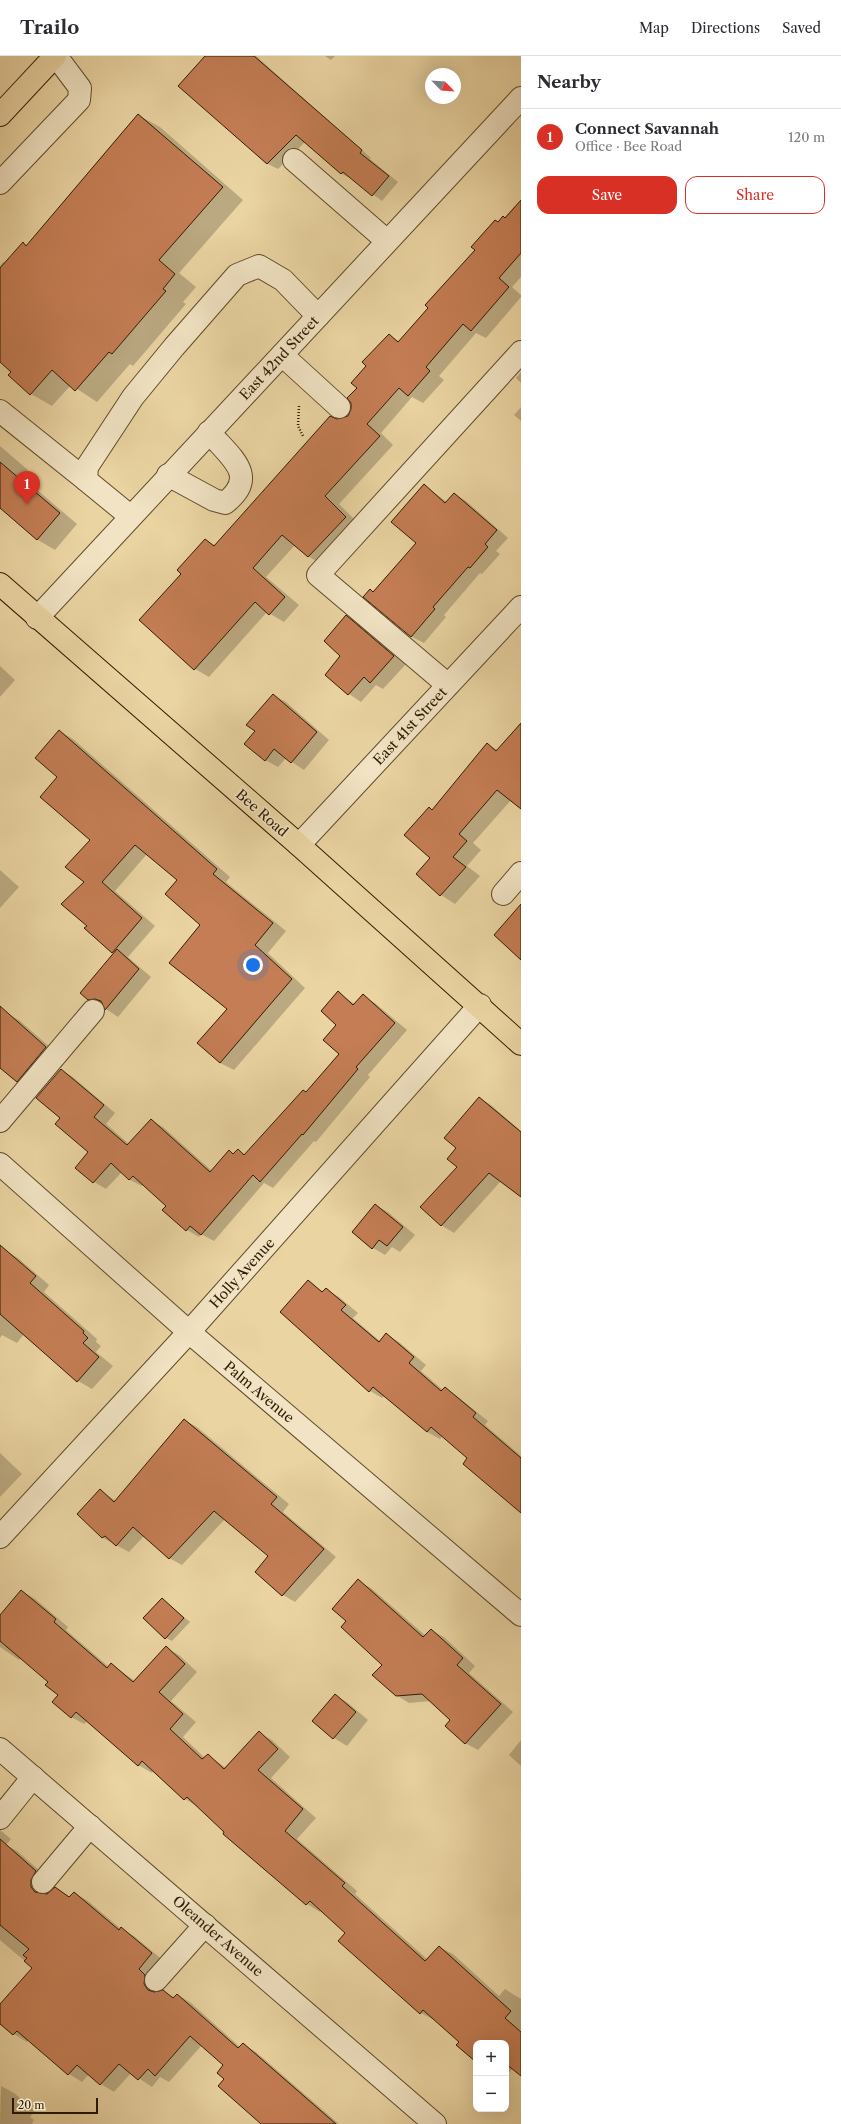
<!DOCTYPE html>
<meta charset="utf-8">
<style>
body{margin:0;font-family:"Libre Caslon Text",serif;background:#f7f7f7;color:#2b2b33}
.controls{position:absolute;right:12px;bottom:12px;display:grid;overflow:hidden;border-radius:8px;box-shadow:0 4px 16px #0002}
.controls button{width:36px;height:36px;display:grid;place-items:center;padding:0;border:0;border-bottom:1px solid #e1e1e2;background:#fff;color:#2b2b33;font:20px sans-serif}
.compass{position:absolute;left:425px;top:12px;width:36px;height:36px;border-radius:50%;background:#fff;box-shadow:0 4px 16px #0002;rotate:115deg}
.scale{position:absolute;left:12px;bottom:10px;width:86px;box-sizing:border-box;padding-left:4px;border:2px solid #2f1c03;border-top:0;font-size:11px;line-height:14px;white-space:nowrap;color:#2f1c03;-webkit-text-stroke:3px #f1e3c3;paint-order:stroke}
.you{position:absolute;left:253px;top:909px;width:14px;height:14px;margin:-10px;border:3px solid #fff;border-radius:50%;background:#1a73e8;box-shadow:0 0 0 6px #1a73e833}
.badge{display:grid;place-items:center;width:26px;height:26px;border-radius:50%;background:#d93025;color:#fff;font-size:13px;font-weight:700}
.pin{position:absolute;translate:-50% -33px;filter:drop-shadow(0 1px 2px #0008)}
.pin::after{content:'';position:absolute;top:21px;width:14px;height:12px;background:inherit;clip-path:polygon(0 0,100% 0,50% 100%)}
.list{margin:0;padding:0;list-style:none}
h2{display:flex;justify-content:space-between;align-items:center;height:52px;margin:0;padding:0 16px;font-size:17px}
h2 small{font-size:13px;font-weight:400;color:#7c7c81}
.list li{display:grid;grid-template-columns:26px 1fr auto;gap:12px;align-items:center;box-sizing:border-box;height:56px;padding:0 16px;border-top:1px solid #e1e1e2}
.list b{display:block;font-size:15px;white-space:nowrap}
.list p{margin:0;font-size:13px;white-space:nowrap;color:#7c7c81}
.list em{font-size:13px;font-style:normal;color:#7c7c81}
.actions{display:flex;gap:8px;padding:12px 16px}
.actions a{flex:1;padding:9px 0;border:1px solid #d93025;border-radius:12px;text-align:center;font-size:14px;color:#d93025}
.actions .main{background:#d93025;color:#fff}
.map{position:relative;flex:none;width:521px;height:2068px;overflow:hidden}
header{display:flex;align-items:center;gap:24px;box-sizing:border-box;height:56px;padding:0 20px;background:#fff;border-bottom:1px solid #e1e1e2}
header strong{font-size:19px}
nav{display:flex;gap:22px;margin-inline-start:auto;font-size:14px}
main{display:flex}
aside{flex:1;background:#fff}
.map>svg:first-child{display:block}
.shadow{fill:#0003}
.building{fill:#c47d54;stroke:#2f1c03}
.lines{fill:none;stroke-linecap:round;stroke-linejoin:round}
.minor-casing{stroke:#5e4a2b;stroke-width:24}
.major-casing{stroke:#2f1c03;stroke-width:24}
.path{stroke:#2f1c03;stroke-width:2.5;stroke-dasharray:1 2;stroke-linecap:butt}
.minor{stroke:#f1e3c3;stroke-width:22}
.major{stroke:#ead4a2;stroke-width:22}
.labels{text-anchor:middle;stroke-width:3;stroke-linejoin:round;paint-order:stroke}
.street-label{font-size:14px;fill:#2f1c03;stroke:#f1e3c3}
</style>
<header>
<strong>Trailo</strong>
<nav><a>Map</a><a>Directions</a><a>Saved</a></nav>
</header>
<main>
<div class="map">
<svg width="521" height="2068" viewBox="0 0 521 2068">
<rect width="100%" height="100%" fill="#ead4a2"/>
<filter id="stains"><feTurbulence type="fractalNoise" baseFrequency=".005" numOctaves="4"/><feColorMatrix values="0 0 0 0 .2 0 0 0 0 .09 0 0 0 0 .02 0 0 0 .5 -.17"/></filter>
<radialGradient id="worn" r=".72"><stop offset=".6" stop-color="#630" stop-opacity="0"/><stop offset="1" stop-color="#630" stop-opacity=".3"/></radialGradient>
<!-- shadow -->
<g class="shadow">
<polygon points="206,0 256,0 371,102 370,103 398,126 382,145 352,123 342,118 305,86 278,113 268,108 180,30"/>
<polygon points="325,0 335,0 331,4"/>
<polygon points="138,59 160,71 243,144 179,217 196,231 183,246 186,248 133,310 130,308 97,346 71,329 52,350 31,338 13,316 0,306 0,210 3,206 6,207 23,188 27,190"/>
<polygon points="521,144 521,221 512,231 521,239 521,241 486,282 476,277 439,320 444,324 423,347 412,341 381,377 393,389 339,448 360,469 322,509 308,500 295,489 266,521 299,549 284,566 267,556 209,621 195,613 140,564 182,518 206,484 216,490 336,364 349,360 352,347 368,310 389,279 400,286 499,167"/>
<polygon points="521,316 521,327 516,322"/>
<polygon points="521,351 521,365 514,359"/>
<polygon points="0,390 28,414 22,421 77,468 55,494 38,484 0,451"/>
<polygon points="424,429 447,446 455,438 466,445 508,482 496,495 500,498 482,518 480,517 444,559 446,561 424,587 412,581 365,541 374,537 417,487"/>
<polygon points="347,561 359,568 406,608 383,633 376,629 361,646 349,638 326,618 342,600"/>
<polygon points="0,610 15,624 0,641"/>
<polygon points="273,639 286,646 329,684 304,714 286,702 278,711 265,704 256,675"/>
<polygon points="521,669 521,752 511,744 473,787 481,794 467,810 480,820 455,848 441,839 417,818 431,802 429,752 433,754 488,689 498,694"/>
<polygon points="59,675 73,683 230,821 226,826 286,875 268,897 305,932 234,1014 220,1007 228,953 202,869 178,824 147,798 115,835 155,870 128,901 151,921 118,961 106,953 104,950 89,943 115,898 88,870 85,825 91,784 58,720"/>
<polygon points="0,814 19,831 0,852"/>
<polygon points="338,937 355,948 363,940 375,947 407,974 368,1019 370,1021 316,1086 314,1085 273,1132 264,1127 214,1185 201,1178 199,1181 187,1174 167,1149 143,1129 142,1130 130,1124 122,1116 106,1133 94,1126 76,1111 89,1096 61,1062 61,1014 73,1021 115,1057 106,1068 129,1088 151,1064 163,1071 212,1115 229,1095 234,1098 238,1094 246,1099 307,1037 340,998"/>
<polygon points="6,957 19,964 59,999 30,1032 17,1025 0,1010 0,963"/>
<polygon points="479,1042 491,1049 521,1075 521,1140 501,1125 454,1177 441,1169 458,1111 458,1092"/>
<polygon points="375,1149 388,1156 415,1179 400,1196 392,1191 385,1199 373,1192"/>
<polygon points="0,1194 5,1194 18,1202 49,1229 44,1236 97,1283 96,1286 101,1290 96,1296 113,1310 92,1333 78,1325 24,1278 17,1287 2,1279 0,1282"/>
<polygon points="308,1226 324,1236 326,1234 339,1241 358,1257 353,1262 381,1286 387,1279 399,1286 426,1309 421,1315 443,1334 445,1332 457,1340 488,1365 485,1369 521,1400 521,1455 469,1402 443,1379 440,1383 427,1376 385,1339 382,1342 370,1335"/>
<polygon points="184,1364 197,1371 289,1448 283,1456 336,1501 295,1546 283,1539 256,1516 270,1500 225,1463 182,1509 169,1502 144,1480 129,1496 103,1482 78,1458 100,1434 116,1445"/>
<polygon points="0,1397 22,1418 0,1441"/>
<polygon points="358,1525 371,1532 426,1580 431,1574 444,1581 475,1610 469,1617 513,1656 478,1694 465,1687 452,1664 431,1645 409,1647 396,1639 383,1609 348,1565"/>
<polygon points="21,1535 34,1542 68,1571 66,1574 109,1611 111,1608 135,1625 166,1592 179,1599 197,1616 171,1645 196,1666 183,1681 205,1702 208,1699 226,1712 259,1677 272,1684 290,1701 271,1722 316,1762 297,1783 357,1835 355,1838 428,1904 439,1891 453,1898 499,1940 505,1933 521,1943 521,2018 513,2012 506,2020 506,1987 476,1987 476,2005 461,1986 435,1963 434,1964 421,1957 347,1877 321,1854 320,1856 307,1848 224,1777 226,1776 198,1751 185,1743 153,1715 152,1717 138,1709 87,1665 84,1668 71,1661 49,1626 21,1601 19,1604 0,1591 0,1560"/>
<polygon points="162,1543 190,1566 172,1585 166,1582"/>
<polygon points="335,1639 348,1647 368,1664 347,1690 334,1682 313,1665"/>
<polygon points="521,1684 521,1710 509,1699"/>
<polygon points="0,1774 11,1783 6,1789 17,1795 49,1823 44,1832 44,1838 47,1839 55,1832 70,1841 74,1837 88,1845 121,1873 134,1880 165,1906 157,1936 163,1935 175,1942 178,1939 191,1947 240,1991 243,1988 256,1996 339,2068 274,2068 225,2023 225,2009 202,1989 169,2026 160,2021 152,2031 131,2017 114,2036 101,2028 89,2018 82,2026 69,2018 29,1984 27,1986 14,1978 0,1966 0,1950 33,1912 0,1884"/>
<polygon points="1,2030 14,2037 35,2055 30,2061 34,2064 32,2067 33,2068 0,2068"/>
</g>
<!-- building -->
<g class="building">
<polygon points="205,0 254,0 362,94 360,97 389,120 372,140 343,116 341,118 296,79 267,108 178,30"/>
<polygon points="138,58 223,131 159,204 175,218 163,233 166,235 112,298 109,296 75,335 52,314 30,339 8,319 11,316 0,306 0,212 23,186 26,190"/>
<polygon points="521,144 521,197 499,222 509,231 471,275 463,268 426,311 430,315 408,340 399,332 367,368 380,380 325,440 346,461 308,501 282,479 253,512 285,541 269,559 255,546 194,614 139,564 181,518 177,514 205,483 214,490 330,360 337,363 348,360 351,353 351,347 347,342 357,332 351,327 366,310 362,306 389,278 398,286 428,252 425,249 475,194 471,191 495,164 498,166 503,160 505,162"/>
<polygon points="0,406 60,457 37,484 0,452"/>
<polygon points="424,428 445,447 454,437 497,474 485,488 488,491 470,512 468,511 433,551 435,553 411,581 363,541 370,533 373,536 416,487 391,466"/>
<polygon points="346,559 394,600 370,627 364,621 348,639 325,619 340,600 324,585"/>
<polygon points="273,638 317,676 291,707 274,693 265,705 244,688 255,675 246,669"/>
<polygon points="521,667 521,753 497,734 459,778 467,785 453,801 466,811 440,840 416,818 430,802 404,779 429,751 432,754 487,687 496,695"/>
<polygon points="59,674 217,813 213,818 273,867 255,889 292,923 220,1007 197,987 227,953 169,907 200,869 165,838 177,824 135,789 102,826 142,862 112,897 84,872 87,870 61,848 84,826 65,811 90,784 40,741 57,721 35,702"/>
<polygon points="521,848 521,904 494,879"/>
<polygon points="117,893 139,913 105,954 101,945 95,943 88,944 80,937"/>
<polygon points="338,935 353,949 363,938 395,967 356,1011 358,1013 303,1079 302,1078 260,1126 253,1119 201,1179 190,1170 186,1175 162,1154 166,1150 133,1120 129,1124 111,1107 93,1127 75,1112 88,1096 55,1068 60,1062 36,1042 61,1013 104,1049 94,1061 127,1089 151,1063 210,1116 229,1094 233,1098 238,1093 244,1099 303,1034 306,1036 339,998 323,984 336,969 321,955"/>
<polygon points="0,950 46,991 17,1026 0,1012"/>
<polygon points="479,1041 521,1076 521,1141 489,1117 441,1170 420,1151 457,1111 447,1103 456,1092 444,1082"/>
<polygon points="375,1148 403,1171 387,1190 379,1184 372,1193 352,1176"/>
<polygon points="0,1189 36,1220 30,1227 84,1275 83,1277 88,1282 83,1287 99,1301 77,1326 0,1258"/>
<polygon points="308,1224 322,1236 326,1232 346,1249 341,1254 379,1286 386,1277 414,1301 409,1307 441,1335 445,1331 476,1357 473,1361 521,1402 521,1457 463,1408 467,1402 431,1371 427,1376 373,1331 369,1336 280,1256"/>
<polygon points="184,1363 277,1441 271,1448 324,1493 282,1540 255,1516 268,1500 214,1455 169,1503 133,1471 116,1490 105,1480 102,1482 77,1458 100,1433 114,1446"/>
<polygon points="358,1523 423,1581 431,1573 463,1602 457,1609 501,1648 465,1688 445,1670 450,1664 422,1638 396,1640 372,1619 382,1609 341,1571 346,1565 332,1553"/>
<polygon points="21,1534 56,1563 54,1566 107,1612 111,1607 133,1626 166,1590 185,1608 159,1636 183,1658 170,1673 202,1703 208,1698 224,1713 259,1675 278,1693 258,1714 303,1753 285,1775 345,1827 342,1830 425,1905 439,1890 511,1955 505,1962 521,1976 521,2020 506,2008 506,1987 476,1987 476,2006 456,1989 459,1986 423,1954 420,1958 338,1885 345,1877 310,1845 306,1849 223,1778 224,1776 187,1741 184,1744 142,1705 138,1710 76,1656 71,1662 52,1646 58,1639 45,1629 48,1626 0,1585 0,1559"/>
<polygon points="162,1542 184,1562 165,1583 143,1562"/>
<polygon points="335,1638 356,1656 333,1683 312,1665"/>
<polygon points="0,1783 36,1815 31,1824 31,1831 35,1836 47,1838 55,1831 69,1841 74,1836 119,1874 121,1871 152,1897 139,1913 145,1919 144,1928 148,1934 154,1936 163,1934 173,1942 177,1938 238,1992 243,1987 336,2068 261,2068 218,2030 224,2023 217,2017 223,2009 190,1980 155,2020 148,2013 138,2024 119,2008 100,2029 77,2009 68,2019 17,1975 13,1979 0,1968 0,1948 32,1912 24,1905 27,1902 23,1899 29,1893 0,1869"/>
</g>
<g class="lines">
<defs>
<g id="minor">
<polyline points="294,104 387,185"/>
<polyline points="0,127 79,44 80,32 56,0"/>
<polyline points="282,299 339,351"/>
<polyline points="0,355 86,424"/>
<path d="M168,419L214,444L225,447C260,420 230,401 209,376"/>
<polyline points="130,460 86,424 87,411 133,341 174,291 237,219 259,210 283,224 318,260"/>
<polyline points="37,562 521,42"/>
<polyline points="448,629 318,519 521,296"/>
<polyline points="299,789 521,551"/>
<polyline points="503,838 521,817"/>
<polyline points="0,1065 93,955"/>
<polyline points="0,1108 189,1276 521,1559"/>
<polyline points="0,1481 189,1276 480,949"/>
<polyline points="0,1693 435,2068"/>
<polyline points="0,1762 33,1721"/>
<polyline points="43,1826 90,1770"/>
<polyline points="156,1924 205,1869"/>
</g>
<g id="major">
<polyline points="0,59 55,0"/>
<polyline points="0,528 299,789 521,988"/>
</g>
</defs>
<!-- minor casing -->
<use href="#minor" class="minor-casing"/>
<!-- major casing -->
<use href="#major" class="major-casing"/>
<!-- path -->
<polyline class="path" points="299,350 298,370 303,380"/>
<!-- minor -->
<use href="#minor" class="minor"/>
<!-- major -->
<use href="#major" class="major"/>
</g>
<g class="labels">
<!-- street labels -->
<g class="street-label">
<text transform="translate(279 302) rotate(-47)" y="5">East 42nd Street</text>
<text transform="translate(410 670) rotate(-47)" y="5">East 41st Street</text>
<text transform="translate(262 757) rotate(41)" y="5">Bee Road</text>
<text transform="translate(242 1217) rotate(-48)" y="5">Holly Avenue</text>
<text transform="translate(259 1336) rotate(40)" y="5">Palm Avenue</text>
<text transform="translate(218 1880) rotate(41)" y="5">Oleander Avenue</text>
</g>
</g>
<rect width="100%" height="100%" filter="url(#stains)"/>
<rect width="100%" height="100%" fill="url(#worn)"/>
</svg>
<div class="controls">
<button>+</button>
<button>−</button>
</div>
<svg class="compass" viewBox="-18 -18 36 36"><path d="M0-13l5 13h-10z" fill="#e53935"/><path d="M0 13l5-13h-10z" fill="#7c7c81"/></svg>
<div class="scale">20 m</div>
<div class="you"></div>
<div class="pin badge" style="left:27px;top:448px">1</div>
</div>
<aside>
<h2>Nearby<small></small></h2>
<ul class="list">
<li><span class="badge">1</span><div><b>Connect Savannah</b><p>Office · Bee Road</p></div><em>120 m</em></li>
</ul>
<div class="actions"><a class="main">Save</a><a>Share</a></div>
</aside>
</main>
